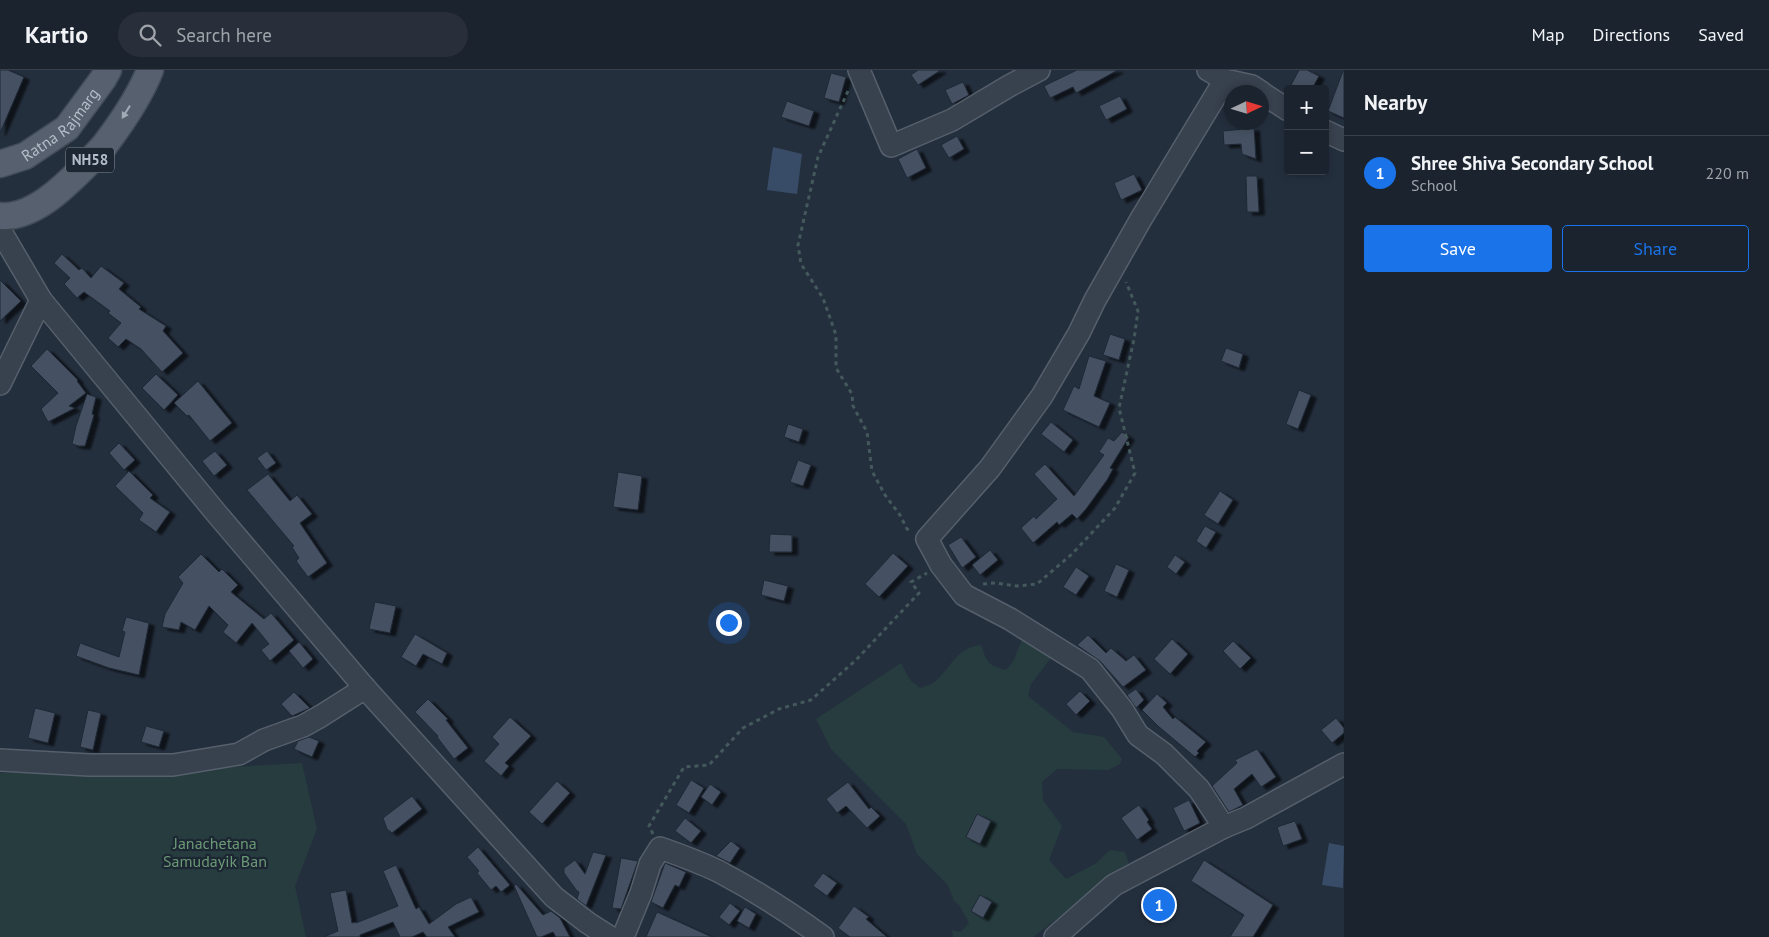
<!DOCTYPE html>
<meta charset="utf-8">
<style>
body{margin:0;font-family:"PT Sans",sans-serif;background:#282f3a;color:#f1f3f6}
.controls{position:absolute;right:15px;top:15px;display:grid;overflow:hidden;border-radius:5px;box-shadow:0 2px 8px #0003}
.controls button{width:45px;height:45px;display:grid;place-items:center;padding:0;border:0;border-bottom:1px solid #39404a;background:#1b232e;color:#f1f3f6;font:25px sans-serif}
.compass{position:absolute;left:1224px;top:15px;width:45px;height:45px;border-radius:50%;background:#1b232e;box-shadow:0 2px 8px #0003;rotate:86deg}
.you{position:absolute;left:728px;top:552px;width:18px;height:18px;margin:-12px;border:4px solid #fff;border-radius:50%;background:#1a73e8;box-shadow:0 0 0 8px #1a73e833}
.badge{display:grid;place-items:center;width:32px;height:32px;border-radius:50%;background:#1a73e8;color:#fff;font-size:16px;font-weight:700}
.pin{position:absolute;translate:-50% -50%;border:2px solid #fff;box-shadow:0 1px 5px #0006}
.list{margin:0;padding:0;list-style:none}
h2{display:flex;justify-content:space-between;align-items:center;height:65px;margin:0;padding:0 20px;font-size:21px}
h2 small{font-size:16px;font-weight:400;color:#a0a4aa}
.list li{display:grid;grid-template-columns:32px 1fr auto;gap:15px;align-items:center;box-sizing:border-box;height:75px;padding:0 20px;border-top:1px solid #39404a}
.list b{display:block;font-size:19px;white-space:nowrap}
.list p{margin:0;font-size:16px;white-space:nowrap;color:#a0a4aa}
.list em{font-size:16px;font-style:normal;color:#a0a4aa}
.actions{display:flex;gap:10px;padding:15px 20px}
.actions a{flex:1;padding:11px 0;border:1px solid #1a73e8;border-radius:5px;text-align:center;font-size:18px;color:#1a73e8}
.actions .main{background:#1a73e8;color:#fff}
.icon{flex:none;width:28px;height:28px;fill:none;stroke:currentColor;stroke-width:2;stroke-linecap:round;stroke-linejoin:round}
.map{position:relative;flex:none;width:1344px;height:867px;overflow:hidden}
header{display:flex;align-items:center;gap:30px;box-sizing:border-box;height:70px;padding:0 25px;background:#1b232e;border-bottom:1px solid #39404a}
header strong{font-size:24px}
nav{display:flex;gap:28px;margin-inline-start:auto;font-size:18px}
.search{width:350px;height:45px;background:#282f3a;display:flex;align-items:center;gap:12px;box-sizing:border-box;padding:0 18px;border-radius:28px;color:#a0a4aa;font-size:19px}
main{display:flex}
aside{flex:1;background:#1b232e}
.map>svg:first-child{display:block}
.green{fill:#263c3f}
.water{fill:#394c67}
.building{fill:#455162;stroke:#1f2835;filter:url(#shadow)}
.lines{fill:none;stroke-linecap:round;stroke-linejoin:round}
.minor-casing{stroke:#565f6c;stroke-width:24}
.major-casing{stroke:#414a57;stroke-width:29}
.path{stroke:#44595c;stroke-width:3;stroke-dasharray:4 4;stroke-linecap:butt}
.minor{stroke:#38414e;stroke-width:21}
.major{stroke:#56606e;stroke-width:26}
.oneway{fill:#a1aab7}
.labels{text-anchor:middle;stroke-width:4.5;stroke-linejoin:round;paint-order:stroke}
.shield{fill:#1d2633;stroke:#878f9c;stroke-width:1}
.shield-label{font-size:15px;font-weight:bold;fill:#b4bcc9}
.street-label{font-size:16px;fill:#b4bcc9;stroke:#1d2633}
.park-label{font-size:16px;fill:#6b9a76;stroke:#1d2633}
</style>
<header>
<strong>Kartio</strong>
<div class="search"><svg class="icon" aria-label="search" viewBox="0 0 24 24"><circle cx="10" cy="10" r="6"/><path d="M15 15l6 6"/></svg>Search here</div>
<nav><a>Map</a><a>Directions</a><a>Saved</a></nav>
</header>
<main>
<div class="map">
<svg width="1344" height="867" viewBox="0 0 1344 867">
<defs>
<filter id="shadow"><feDropShadow dx="5.5" dy="3" stdDeviation="1" flood-color="#0009"/></filter>
</defs>
<rect width="100%" height="100%" fill="#242f3e"/>
<!-- green -->
<g class="green">
<path d="M1022,569L1049,583L1051,588L1031,614L1028,626L1073,662L1104,667L1122,689L1120,694L1108,700L1057,699L1042,712L1043,730L1062,756L1049,790L1066,809L1095,794L1110,780L1125,782L1129,794L1033,867H953L952,860L961,862L969,853L959,835L954,831L948,815L917,784L906,754L831,679L816,649L901,593L910,610L920,618C926,616 934,614 938,609C953,594 957,578 981,575C987,592 987,595 1006,600L1014,590Z"/>
<polygon points="302,693 317,759 295,816 306,867 0,867 0,703 149,702"/>
</g>
<!-- water -->
<g class="water">
<polygon points="773,77 802,84 797,124 767,120"/>
<polygon points="1329,773 1344,776 1343,818 1322,815"/>
</g>
<!-- building -->
<g class="building">
<polygon points="0,0 8,0 24,7 0,63"/>
<polygon points="918,0 941,0 918,15 911,5"/>
<polygon points="1077,0 1118,0 1076,23 1073,17 1050,28 1044,16"/>
<polygon points="1299,0 1307,0 1319,6 1312,19 1289,19"/>
<polygon points="1343,1 1344,1 1344,48 1328,41"/>
<polygon points="831,3 846,7 839,32 824,28"/>
<polygon points="963,12 969,25 952,34 945,20"/>
<polygon points="1120,26 1127,39 1106,50 1099,36"/>
<polygon points="787,31 814,41 809,56 781,47"/>
<polygon points="1254,58 1256,89 1242,84 1241,74 1224,75 1223,61"/>
<polygon points="957,66 964,79 949,88 941,75"/>
<polygon points="917,79 926,98 907,108 898,89"/>
<polygon points="1134,104 1142,120 1121,130 1114,113"/>
<polygon points="1246,106 1257,106 1259,142 1247,142"/>
<polygon points="62,184 79,200 82,198 91,208 101,196 124,213 119,219 141,237 139,239 166,256 163,261 183,283 162,302 141,279 126,269 118,277 108,268 121,253 108,243 110,241 84,222 77,228 64,214 70,208 54,193"/>
<polygon points="0,210 21,231 0,251"/>
<polygon points="1110,264 1125,269 1119,290 1103,285"/>
<polygon points="1226,278 1243,284 1239,298 1221,291"/>
<polygon points="47,279 78,310 77,311 86,323 69,336 75,338 48,352 41,339 58,323 31,296"/>
<polygon points="1089,286 1106,291 1094,326 1110,333 1099,357 1063,340 1074,316 1079,319"/>
<polygon points="156,304 178,325 164,340 142,318"/>
<polygon points="198,311 232,353 210,371 189,345 187,346 174,333"/>
<polygon points="1299,320 1311,325 1298,359 1286,354"/>
<polygon points="87,324 96,327 92,344 94,345 85,376 79,376 72,374 76,356"/>
<polygon points="1051,352 1073,370 1064,382 1041,364"/>
<polygon points="788,354 803,359 799,372 784,367"/>
<polygon points="1122,362 1129,367 1110,398 1113,399 1107,410 1086,439 1077,449 1072,444 1059,455 1057,452 1033,473 1021,458 1034,446 1036,449 1057,429 1034,404 1045,394 1074,426 1104,385 1099,382 1108,368 1114,371"/>
<polygon points="119,373 135,390 124,400 109,383"/>
<polygon points="215,381 227,395 214,406 202,391"/>
<polygon points="267,381 276,393 266,400 257,388"/>
<polygon points="798,390 811,395 803,416 790,412"/>
<polygon points="129,401 153,425 150,428 170,442 156,462 139,450 143,443 115,416"/>
<polygon points="618,402 642,406 638,440 613,437"/>
<polygon points="268,404 290,431 297,425 312,444 300,453 327,493 308,507 296,491 299,488 292,477 294,476 247,420"/>
<polygon points="1220,421 1233,430 1218,454 1204,445"/>
<polygon points="1205,456 1216,462 1206,478 1196,471"/>
<polygon points="770,464 792,465 792,482 769,482"/>
<polygon points="961,467 976,487 962,498 948,475"/>
<polygon points="990,480 998,490 980,505 972,495"/>
<polygon points="893,483 908,496 879,527 865,514"/>
<polygon points="201,484 219,502 222,499 238,515 231,522 264,549 271,543 294,570 270,591 261,580 269,574 252,553 236,573 223,562 228,555 209,536 195,560 181,552 179,560 162,557 165,544 183,513 178,507"/>
<polygon points="1175,485 1185,492 1176,504 1167,497"/>
<polygon points="1116,494 1129,500 1117,527 1104,521"/>
<polygon points="1076,497 1089,506 1076,525 1063,517"/>
<polygon points="764,510 788,516 784,531 761,525"/>
<polygon points="375,532 396,536 390,563 369,559"/>
<polygon points="126,547 149,553 139,605 109,598 76,586 80,573 119,587 125,562 122,561"/>
<polygon points="415,564 447,583 442,594 423,584 416,596 401,587"/>
<polygon points="1088,565 1106,583 1111,578 1126,591 1134,585 1146,600 1123,617 1100,591 1077,575"/>
<polygon points="1172,569 1188,584 1170,604 1154,589"/>
<polygon points="1233,571 1251,588 1240,599 1223,581"/>
<polygon points="299,572 313,589 303,598 289,581"/>
<polygon points="1136,619 1144,630 1136,638 1127,625"/>
<polygon points="1080,621 1090,631 1076,645 1066,634"/>
<polygon points="294,622 310,638 290,647 292,646 281,634"/>
<polygon points="1157,624 1167,633 1163,637 1173,649 1175,647 1206,672 1197,681 1199,683 1195,687 1158,656 1142,640"/>
<polygon points="428,629 448,649 446,650 468,678 454,689 437,667 438,666 415,642"/>
<polygon points="35,638 55,643 48,673 28,668"/>
<polygon points="88,640 101,643 93,680 80,677"/>
<polygon points="510,647 531,666 505,693 509,696 501,706 484,691 499,674 492,667"/>
<polygon points="1336,648 1344,658 1344,663 1332,673 1321,660"/>
<polygon points="146,656 164,661 159,677 141,672"/>
<polygon points="309,667 319,671 312,687 294,679 298,671"/>
<polygon points="1257,679 1276,707 1261,717 1252,704 1234,719 1243,735 1229,742 1212,716 1237,693 1235,690"/>
<polygon points="691,710 704,718 689,743 676,735"/>
<polygon points="557,711 570,723 542,754 529,742"/>
<polygon points="848,712 869,739 871,737 880,746 867,758 846,736 837,743 826,729"/>
<polygon points="710,714 721,722 712,735 701,727"/>
<polygon points="412,726 422,739 392,763 387,759 383,748"/>
<polygon points="1189,730 1200,753 1184,761 1173,738"/>
<polygon points="1139,735 1149,750 1147,752 1152,759 1137,770 1121,748"/>
<polygon points="977,744 991,751 980,774 966,767"/>
<polygon points="685,748 701,761 691,773 675,761"/>
<polygon points="1295,751 1302,769 1283,776 1277,757"/>
<polygon points="731,771 740,778 730,793 716,786"/>
<polygon points="478,777 510,815 501,822 496,816 491,820 477,803 479,801 467,787"/>
<polygon points="593,782 606,785 586,836 577,829 579,822 577,821 564,803 564,798 575,790 585,804"/>
<polygon points="621,788 638,791 621,839 612,838"/>
<polygon points="1204,790 1273,835 1253,867 1230,867 1244,845 1191,811"/>
<polygon points="665,793 686,802 679,817 675,815 663,838 651,832"/>
<polygon points="396,795 416,839 419,837 429,854 456,834 471,827 479,842 448,857 455,867 427,867 423,862 412,867 400,867 393,852 360,865 360,867 324,867 338,861 330,823 346,820 352,853 356,852 356,853 398,836 383,801"/>
<polygon points="823,803 837,813 827,826 813,816"/>
<polygon points="516,814 543,845 551,841 560,848 570,867 556,867 553,862 541,867 537,867 514,816"/>
<polygon points="980,825 992,832 983,848 971,841"/>
<polygon points="730,833 740,841 729,855 719,847"/>
<polygon points="854,836 869,847 866,849 887,867 850,867 838,858"/>
<polygon points="745,837 756,844 749,858 737,851"/>
<polygon points="657,842 712,867 646,867"/>
</g>
<g class="lines">
<defs>
<g id="minor">
<polyline points="859,0 891,76 952,50 1009,16 1039,0"/>
<polyline points="1208,0 1225,10 1252,16 1261,22"/>
<polyline points="1262,23 1288,40"/>
<polyline points="1325,61 1344,70"/>
<polyline points="0,160 41,230 217,444 365,618 554,827 588,853 610,867"/>
<polyline points="0,314 41,230"/>
<polyline points="0,690 89,695 173,695 239,684 264,670 303,656 321,646 365,618"/>
<polyline points="1224,757 1199,719 1164,684 1138,665 1122,639 1090,599 1010,549 964,525 941,495 927,469 990,398 1042,326 1079,263 1095,230 1141,149 1225,10"/>
<path d="M623,867L641,823L650,794L660,778C680,785 699,792 718,801C754,820 790,843 823,867"/>
<polyline points="1055,867 1114,815 1224,757 1246,748 1344,694"/>
</g>
<g id="major">
<path id="s1" d="M0,94L25,86L67,58L103,9L108,0"/>
<path d="M0,146C34,149 67,114 89,92C95,85 102,79 107,72C122,52 141,23 150,0"/>
</g>
</defs>
<!-- minor casing -->
<use href="#minor" class="minor-casing"/>
<!-- major casing -->
<use href="#major" class="major-casing"/>
<!-- path -->
<g class="path">
<polyline points="848,21 818,87 798,175 801,194 823,228 836,265 836,298 852,324 853,336 867,362 872,401 885,425 900,445 907,459 911,461"/>
<polyline points="983,514 995,513 1017,516 1037,514 1072,484 1115,438 1135,403 1119,338 1134,269 1138,241 1126,212"/>
<polyline points="653,764 649,756 684,697 709,695 743,658 779,639 811,630 856,590 919,523 911,512 927,503"/>
</g>
<!-- minor -->
<use href="#minor" class="minor"/>
<!-- major -->
<use href="#major" class="major"/>
</g>
<!-- one-way arrows -->
<defs><path id="oneway-solid" d="M-6-.8H1V-3.2L6.5 0L1 3.2V.8H-6Z" transform="scale(1.25)"/></defs>
<use class="oneway" href="#oneway-solid" transform="translate(126 42) rotate(122)"/>
<g class="labels">
<!-- shield labels -->
<rect class="shield" x="66" y="77.5" width="48" height="25" rx="4"/>
<g class="shield-label">
<text x="90" y="95">NH58</text>
</g>
<!-- street labels -->
<g class="street-label">
<text dy="6" stroke="none"><textPath href="#s1" startOffset="74">Ratna Rajmarg</textPath></text>
</g>
<!-- park labels -->
<g class="park-label">
<text x="215" y="779">Janachetana<tspan x="215" dy="18">Samudayik Ban</tspan></text>
</g>
</g>
</svg>
<div class="controls">
<button>+</button>
<button>−</button>
</div>
<svg class="compass" viewBox="-18 -18 36 36"><path d="M0-13l5 13h-10z" fill="#e53935"/><path d="M0 13l5-13h-10z" fill="#a0a4aa"/></svg>
<div class="you"></div>
<div class="pin badge" style="left:1159px;top:835px">1</div>
</div>
<aside>
<h2>Nearby<small></small></h2>
<ul class="list">
<li><span class="badge">1</span><div><b>Shree Shiva Secondary School</b><p>School</p></div><em>220 m</em></li>
</ul>
<div class="actions"><a class="main">Save</a><a>Share</a></div>
</aside>
</main>
